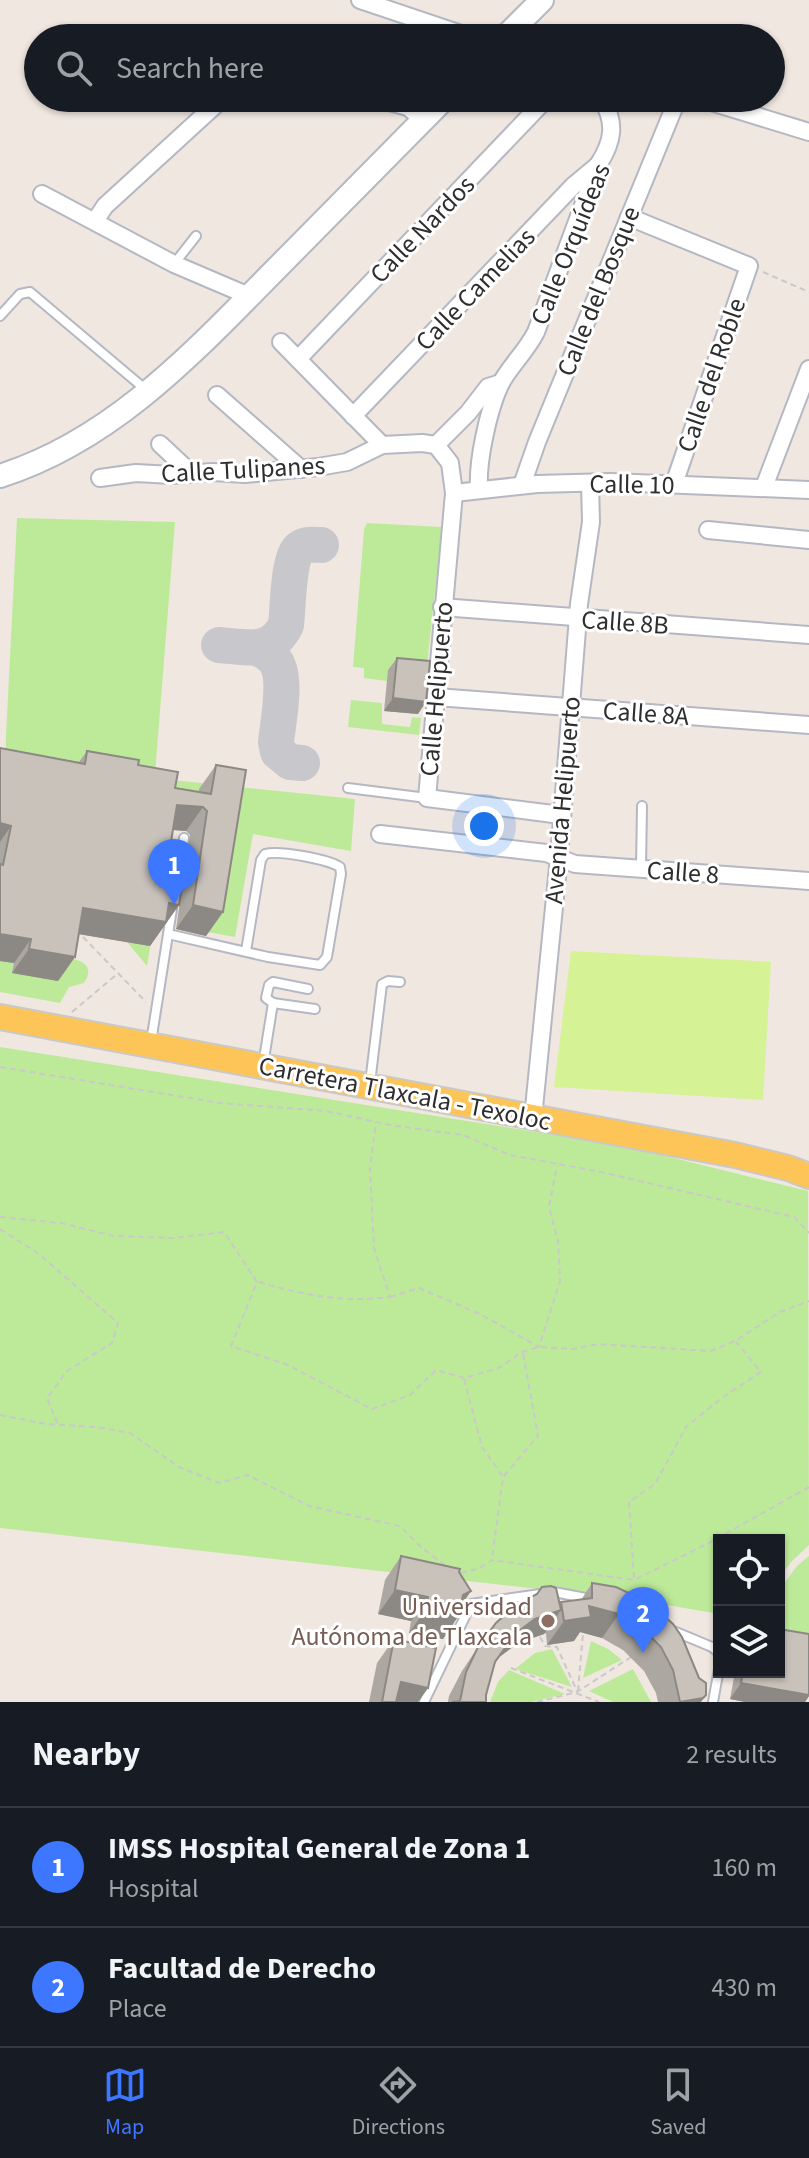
<!DOCTYPE html>
<meta charset="utf-8">
<style>
body{margin:0;font-family:"Source Sans 3",sans-serif;background:#20242c;color:#f1f3f6}
.controls{position:absolute;right:24px;bottom:24px;display:grid;overflow:hidden;border-radius:0px;box-shadow:0 2px 6px #0004}
.controls button{width:72px;height:72px;display:grid;place-items:center;padding:0;border:0;border-bottom:2px solid #363941;background:#171b24;color:#f1f3f6;font:40px sans-serif}
.you{position:absolute;left:484px;top:826px;width:28px;height:28px;margin:-20px;border:6px solid #fff;border-radius:50%;background:#1a73e8;box-shadow:0 0 0 12px #1a73e833}
.badge{display:grid;place-items:center;width:52px;height:52px;border-radius:50%;background:#3e77ff;color:#fff;font-size:26px;font-weight:700}
.pin{position:absolute;translate:-50% -66px;filter:drop-shadow(0 2px 4px #0008)}
.pin::after{content:'';position:absolute;top:42px;width:28px;height:24px;background:inherit;clip-path:polygon(0 0,100% 0,50% 100%)}
.list{margin:0;padding:0;list-style:none}
h2{display:flex;justify-content:space-between;align-items:center;height:104px;margin:0;padding:0 32px;font-size:34px}
h2 small{font-size:26px;font-weight:400;color:#9ea1a6}
.list li{display:grid;grid-template-columns:52px 1fr auto;gap:24px;align-items:center;box-sizing:border-box;height:120px;padding:0 32px;border-top:2px solid #363941}
.list b{display:block;font-size:30px;white-space:nowrap}
.list p{margin:0;font-size:26px;white-space:nowrap;color:#9ea1a6}
.list em{font-size:26px;font-style:normal;color:#9ea1a6}
.icon{flex:none;width:44px;height:44px;fill:none;stroke:currentColor;stroke-width:2;stroke-linecap:round;stroke-linejoin:round}
.map{position:relative;flex:none;width:809px;height:1702px;overflow:hidden}
.search{position:absolute;background:#171b24;box-shadow:0 2px 6px #0004;left:24px;right:24px;top:24px;height:88px;display:flex;align-items:center;gap:20px;box-sizing:border-box;padding:0 28px;border-radius:44px;color:#9ea1a6;font-size:30px}
.sheet{height:344px;background:#171b24}
nav{display:flex;justify-content:space-around;align-items:center;box-sizing:border-box;height:112px;border-top:2px solid #363941;background:#171b24;font-size:22px;color:#9ea1a6}
nav a{display:grid;justify-items:center;gap:4px}
nav .on{color:#3e77ff}
.map>svg:first-child{display:block}
.green{fill:#bdea99}
.pitch{fill:#d5f294}
.lines{fill:none;stroke-linecap:round;stroke-linejoin:round}
.taxiway{stroke:#c8c8cc;stroke-width:36}
.service-casing{stroke:#b4b8c2;stroke-width:12}
.minor-casing{stroke:#b4b8c2;stroke-width:20}
.secondary-casing{stroke:#b4b8c2;stroke-width:26}
.primary-casing{stroke:#c9c9c9;stroke-width:28}
.path{stroke:#c9c9c9;stroke-width:2;stroke-dasharray:6 4;stroke-linecap:butt}
.service{stroke:#fff;stroke-width:8}
.minor{stroke:#fff;stroke-width:16}
.secondary{stroke:#fff;stroke-width:22}
.primary{stroke:#fdc458;stroke-width:24}
.wall{fill:#aca7a1}
.shaded-wall{fill:#8c8883}
.building{fill:#c8c2bb;stroke:#8c8883;stroke-width:2}
.education-dot{fill:#8d6e63;stroke:#fff;stroke-width:3}
.labels{text-anchor:middle;stroke-width:6;stroke-linejoin:round;paint-order:stroke}
.street-label{font-size:26px;fill:#2e2e2e;stroke:#fff}
.education-label{font-size:26px;fill:#785e54;stroke:#fff;text-anchor:end}
</style>
<div class="map">
<svg width="809" height="1702" viewBox="0 0 809 1702">
<rect width="100%" height="100%" fill="#f0e7e0"/>
<!-- green -->
<g class="green">
<polygon points="17,518 175,522 155,774 5,756"/>
<polygon points="367,523 442,527 426,674 389,670 387,681 364,678 364,668 353,667 364,530"/>
<polygon points="351,700 382,703 382,724 410,727 412,717 421,718 419,735 348,727"/>
<path d="M0,762L355,799L351,851L253,834L235,937L207,932L224,826L172,815L147,966L127,942L67,932L62,957C78,959 97,963 84,983L69,987L60,1003L0,992Z"/>
<polygon points="0,1047 625,1146 808,1191 809,1545 791,1562 779,1579 779,1540 719,1540 719,1614 644,1601 0,1528"/>
<polygon points="809,1556 809,1642 779,1636 779,1590 797,1566"/>
<polygon points="591,1641 608,1649 622,1660 583,1678"/>
<polygon points="552,1649 572,1687 515,1669 535,1653"/>
<polygon points="633,1669 651,1702 613,1702 589,1691"/>
<polygon points="509,1670 565,1694 531,1702 490,1702 498,1682"/>
</g>
<!-- pitch -->
<polygon class="pitch" points="571,951 771,962 763,1100 554,1087"/>
<g class="lines">
<!-- taxiway -->
<g class="taxiway">
<path d="M219,645C247,647 271,655 286,625C288,609 288,562 298,550C304,543 313,545 321,545"/>
<path d="M260,649C267,653 275,658 278,666C286,684 278,723 276,742L278,752L290,762L302,763"/>
</g>
<defs>
<g id="service">
<polyline points="174,264 196,236"/>
<polyline points="0,316 20,294 30,292 145,389"/>
<polyline points="348,788 427,798"/>
<polyline points="641,868 642,806"/>
<polyline points="176,888 184,838"/>
<path d="M168,934L268,957L320,965L327,957L341,874L340,867C327,859 279,850 265,854L261,860L246,951"/>
<polyline points="308,989 273,982 269,985 266,998 273,1003 315,1009"/>
<polyline points="151,1042 172,909"/>
<polyline points="263,1065 273,1003"/>
<polyline points="370,1083 382,984 388,981 400,982"/>
<polyline points="671,1630 712,1647 719,1653"/>
<polyline points="424,1702 471,1604 554,1592 591,1599"/>
<polyline points="713,1702 719,1669"/>
</g>
<g id="minor">
<polyline points="360,0 473,38"/>
<polyline points="289,38 290,37"/>
<polyline points="375,98 408,107 423,120"/>
<polyline points="698,98 809,132"/>
<polyline points="42,194 174,264 249,296"/>
<polyline points="629,217 749,266 674,484"/>
<polyline points="95,221 105,206 223,98"/>
<polyline points="281,342 382,445 422,443 436,445"/>
<polyline points="298,359 547,98"/>
<polyline points="217,395 301,469"/>
<polyline points="353,416 573,186 597,166"/>
<polyline points="160,444 192,474"/>
<polyline points="436,445 450,463 454,493 427,798 561,815"/>
<polyline points="436,445 468,413 488,387 501,383"/>
<polyline points="100,478 136,473 172,475 213,472 245,474 318,467 347,462 382,445"/>
<polyline points="522,485 537,442 678,98"/>
<polyline points="764,487 809,369"/>
<path d="M479,490C477,462 488,411 500,385C508,368 526,352 536,332L598,165C613,142 617,123 601,98"/>
<polyline points="454,493 537,484 611,482 809,490"/>
<polyline points="708,530 809,540"/>
<polyline points="442,607 809,635"/>
<polyline points="436,697 809,725"/>
<polyline points="380,834 546,853 575,864 809,881"/>
<polyline points="533,1118 559,857 579,604 591,522 590,483"/>
</g>
<g id="secondary">
<polyline points="504,38 542,0"/>
<path d="M0,476C114,440 196,350 278,267C334,210 390,154 445,98"/>
</g>
<polyline id="primary" points="0,1017 735,1155 788,1168 809,1176"/>
</defs>
<!-- service casing -->
<use href="#service" class="service-casing"/>
<!-- minor casing -->
<use href="#minor" class="minor-casing"/>
<!-- secondary casing -->
<use href="#secondary" class="secondary-casing"/>
<!-- primary casing -->
<use href="#primary" class="primary-casing"/>
<!-- path -->
<g class="path">
<polyline points="763,272 809,292"/>
<polyline points="83,937 146,1002"/>
<polyline points="72,1012 116,975"/>
<polyline points="0,1067 221,1103 326,1111 390,1125 463,1135 510,1155 601,1172 794,1217 809,1233"/>
<polyline points="0,1217 61,1223 114,1236 174,1238 224,1232 257,1282 231,1346 288,1365 372,1409 410,1395 436,1370 464,1378 499,1368 522,1352 539,1347 573,1349 598,1344 711,1351 735,1341 780,1312 809,1301"/>
<polyline points="0,1229 39,1254 118,1323 112,1343 67,1371 47,1398 58,1425"/>
<path d="M259,1282C302,1295 345,1303 390,1297L374,1248L370,1168L376,1122"/>
<polyline points="390,1297 419,1288 480,1314 539,1347 560,1281 558,1241 549,1207 557,1166"/>
<polyline points="464,1379 482,1447 503,1477 492,1559"/>
<polyline points="0,1415 46,1424 97,1427 130,1433 179,1467 219,1483 248,1475 309,1506 400,1526 421,1547 446,1566"/>
<polyline points="504,1476 538,1436 523,1353"/>
<polyline points="461,1573 480,1568 492,1560 634,1580 709,1543 809,1487"/>
<polyline points="634,1578 629,1502 655,1484 686,1427 723,1397 761,1372 736,1342"/>
<polyline points="540,1637 545,1646 557,1647 577,1691"/>
<polyline points="511,1668 599,1702"/>
<polyline points="578,1691 583,1633"/>
<polyline points="537,1702 577,1692 631,1657"/>
</g>
<!-- service -->
<use href="#service" class="service"/>
<!-- minor -->
<use href="#minor" class="minor"/>
<!-- secondary -->
<use href="#secondary" class="secondary"/>
<!-- primary -->
<use href="#primary" class="primary"/>
</g>
<!-- wall -->
<g class="wall">
<polygon points="397,658 418,714 384,711 388,670"/>
<polygon points="0,748 79,762 87,751 138,765 175,788 199,792 199,789 216,765 223,912 206,936 176,929 190,835 186,831 173,830 165,878 179,905 150,946 79,934 75,957 58,981 12,973 14,963 0,961"/>
<polygon points="401,1556 459,1572 461,1605 459,1615 443,1639 409,1633 411,1621 378,1614 385,1580"/>
<polygon points="592,1583 616,1587 701,1702 658,1702 656,1693 644,1671 623,1650 602,1638 580,1632 574,1641 547,1645 546,1633 544,1634 518,1643 498,1658 495,1662 486,1695 486,1702 448,1702 449,1696 462,1671 478,1647 560,1605 561,1602 581,1600"/>
<polygon points="809,1634 809,1696 805,1702 745,1702 730,1699 735,1672 779,1672"/>
<polygon points="394,1639 428,1688 418,1702 369,1702 377,1663"/>
</g>
<!-- shaded-wall -->
<g class="shaded-wall">
<polygon points="393,698 426,702 418,714 384,711"/>
<polygon points="177,805 203,807 186,831 160,829"/>
<polygon points="0,823 11,826 0,842"/>
<polygon points="169,903 179,905 150,946 66,932 83,908"/>
<polygon points="193,905 223,912 206,936 176,929"/>
<polygon points="0,934 31,939 14,963 0,961"/>
<polygon points="29,949 75,957 58,981 12,973"/>
<polygon points="395,1590 428,1597 411,1621 378,1614"/>
<polygon points="471,1591 455,1615 459,1615 443,1639 409,1633 426,1609"/>
<polygon points="589,1606 619,1614 602,1638 580,1632 574,1641 547,1645 564,1621"/>
<polygon points="561,1610 544,1634 518,1643 498,1658 515,1634 535,1619"/>
<polygon points="401,1682 428,1688 418,1702 387,1702"/>
<polygon points="741,1683 809,1695 809,1696 805,1702 745,1702 730,1699"/>
<polygon points="706,1695 701,1702 679,1702"/>
</g>
<!-- building -->
<g class="building">
<polygon points="397,658 430,661 426,702 393,698"/>
<polygon points="0,748 85,764 87,751 139,760 138,765 178,772 175,788 211,794 216,765 246,770 223,912 193,905 207,811 203,807 177,805 165,878 183,881 179,905 169,903 166,922 83,908 75,957 29,949 31,939 0,934 0,864 3,865 11,826 0,823"/>
<polygon points="401,1556 460,1569 459,1572 471,1591 463,1595 459,1615 426,1609 428,1597 395,1590"/>
<polygon points="592,1583 616,1587 648,1602 673,1624 682,1637 699,1678 706,1683 706,1695 703,1698 680,1702 673,1670 661,1647 640,1626 619,1614 589,1606 591,1617 564,1621 561,1602 592,1598"/>
<polygon points="551,1586 556,1588 561,1610 535,1619 515,1634 495,1662 486,1695 486,1702 452,1702 460,1701 466,1672 478,1647 496,1623 515,1606 537,1594 542,1587"/>
<polygon points="779,1629 809,1634 809,1695 741,1683 743,1672 779,1672"/>
<polygon points="394,1639 436,1648 428,1688 401,1682 396,1702 382,1702"/>
</g>
<!-- markers -->
<circle class="education-dot" cx="548" cy="1621" r="8"/>
<g class="labels">
<!-- street labels -->
<g class="street-label">
<text transform="translate(422 229) rotate(-46)" y="9">Calle Nardos</text>
<text transform="translate(570 244) rotate(-68)" y="9">Calle Orquídeas</text>
<text transform="translate(475 289) rotate(-46)" y="9">Calle Camelias</text>
<text transform="translate(598 291) rotate(-68)" y="9">Calle del Bosque</text>
<text transform="translate(711 375) rotate(-71)" y="9">Calle del Roble</text>
<text transform="translate(243 469) rotate(-3)" y="9">Calle Tulipanes</text>
<text transform="translate(632 484) rotate(1)" y="9">Calle 10</text>
<text transform="translate(625 622) rotate(4)" y="9">Calle 8B</text>
<text transform="translate(436 689) rotate(-85)" y="9">Calle Helipuerto</text>
<text transform="translate(646 713) rotate(4)" y="9">Calle 8A</text>
<text transform="translate(562 800) rotate(-85)" y="9">Avenida Helipuerto</text>
<text transform="translate(683 872) rotate(4)" y="9">Calle 8</text>
<text transform="translate(405 1093) rotate(11)" y="9">Carretera Tlaxcala - Texoloc</text>
</g>
<!-- education labels -->
<g class="education-label">
<text x="532" y="1615">Universidad<tspan x="532" dy="30">Autónoma de Tlaxcala</tspan></text>
</g>
</g>
</svg>
<div class="controls">
<button><svg class="icon" aria-label="locate" viewBox="0 0 24 24"><circle cx="12" cy="12" r="6"/><path d="M12 2v4M12 18v4M2 12h4M18 12h4"/></svg></button>
<button><svg class="icon" aria-label="layers" viewBox="0 0 24 24"><path d="M12 4l9 5-9 5-9-5zM3 14l9 5 9-5"/></svg></button>
</div>
<div class="you"></div>
<div class="pin badge" style="left:174px;top:905px">1</div>
<div class="pin badge" style="left:643px;top:1653px">2</div>
<div class="search"><svg class="icon" aria-label="search" viewBox="0 0 24 24"><circle cx="10" cy="10" r="6"/><path d="M15 15l6 6"/></svg>Search here</div>
</div>
<section class="sheet">
<h2>Nearby<small>2 results</small></h2>
<ul class="list">
<li><span class="badge">1</span><div><b>IMSS Hospital General de Zona 1</b><p>Hospital</p></div><em>160 m</em></li>
<li><span class="badge">2</span><div><b>Facultad de Derecho</b><p>Place</p></div><em>430 m</em></li>
</ul>
</section>
<nav>
<a class="on"><svg class="icon" aria-label="map" viewBox="0 0 24 24"><path d="M3 6l6-2 6 2 6-2v14l-6 2-6-2-6 2zM9 4v14M15 6v14"/></svg>Map</a>
<a><svg class="icon" aria-label="directions" viewBox="0 0 24 24"><path d="M12 3l9 9-9 9-9-9zM9 14v-3h6M13 9l2 2-2 2"/></svg>Directions</a>
<a><svg class="icon" aria-label="saved" viewBox="0 0 24 24"><path d="M7 4h10v16l-5-4-5 4z"/></svg>Saved</a>
</nav>
